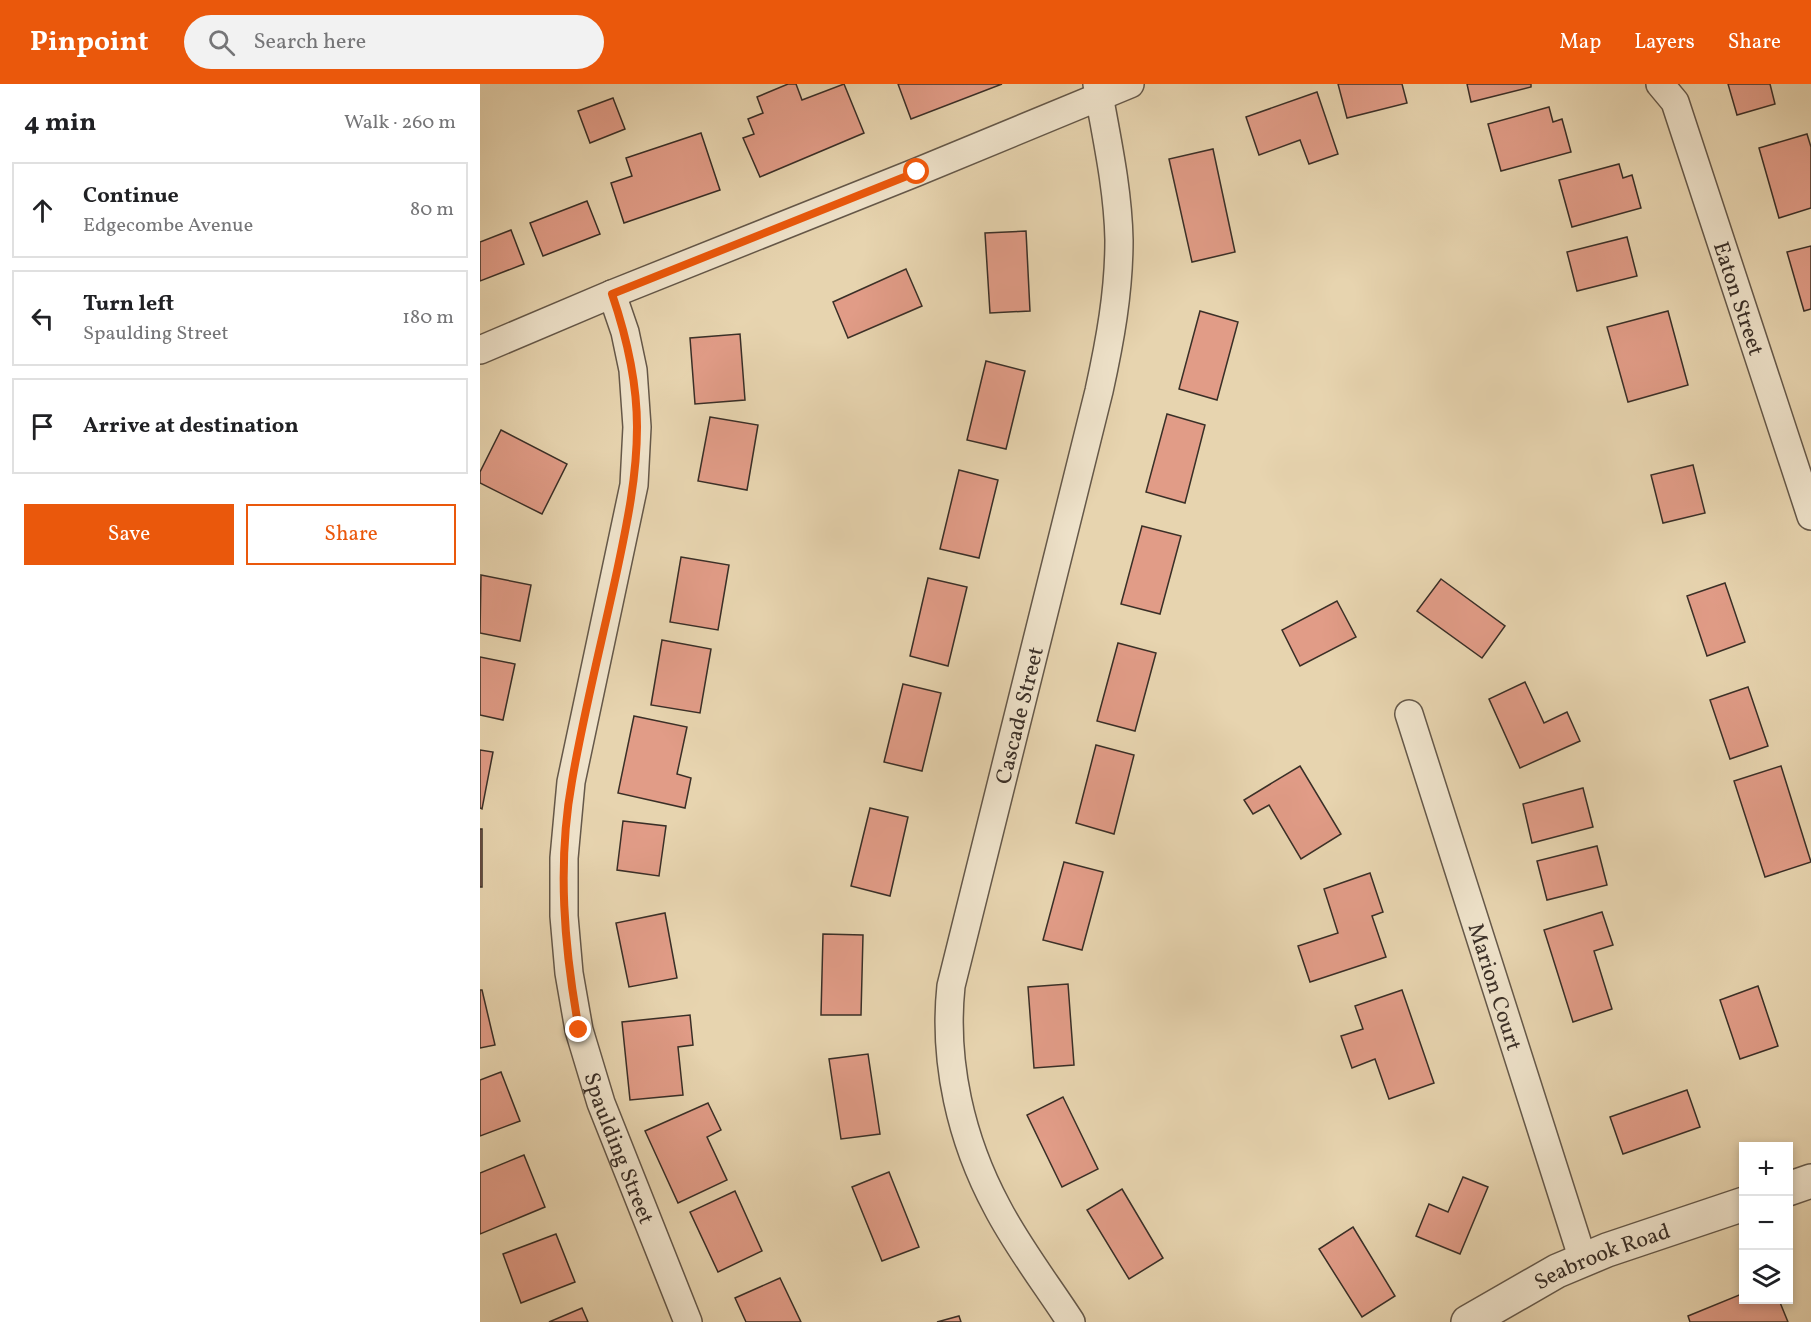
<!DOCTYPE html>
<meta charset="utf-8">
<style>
body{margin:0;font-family:Vollkorn,serif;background:#f2f2f2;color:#202124}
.controls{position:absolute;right:18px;bottom:18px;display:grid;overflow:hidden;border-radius:0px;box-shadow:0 3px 9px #0003}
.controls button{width:54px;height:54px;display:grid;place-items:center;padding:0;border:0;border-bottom:2px solid #e0e0e0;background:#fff;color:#202124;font:30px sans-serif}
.stop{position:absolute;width:18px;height:18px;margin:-14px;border:4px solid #ea580c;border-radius:50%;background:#fff}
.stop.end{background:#ea580c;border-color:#fff;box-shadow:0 2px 6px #0008}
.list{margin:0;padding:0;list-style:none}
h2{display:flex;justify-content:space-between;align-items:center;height:78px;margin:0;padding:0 24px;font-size:26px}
h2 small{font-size:20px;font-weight:400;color:#757577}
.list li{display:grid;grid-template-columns:39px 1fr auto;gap:18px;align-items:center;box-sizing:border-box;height:96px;margin:0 12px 12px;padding:0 12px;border:2px solid #e0e0e0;border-radius:0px}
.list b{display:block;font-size:22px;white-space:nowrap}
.list p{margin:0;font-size:20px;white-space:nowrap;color:#757577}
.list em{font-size:20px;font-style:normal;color:#757577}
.actions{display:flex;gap:12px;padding:18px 24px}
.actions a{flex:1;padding:14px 0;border:2px solid #ea580c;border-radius:0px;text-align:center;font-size:21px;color:#ea580c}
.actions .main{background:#ea580c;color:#fff}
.icon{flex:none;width:33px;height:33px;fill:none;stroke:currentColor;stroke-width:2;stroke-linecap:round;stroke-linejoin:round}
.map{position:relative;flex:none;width:1331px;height:1238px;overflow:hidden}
header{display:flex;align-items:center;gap:36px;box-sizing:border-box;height:84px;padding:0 30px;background:#ea580c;color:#fff}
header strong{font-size:28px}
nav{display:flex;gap:33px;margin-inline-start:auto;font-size:21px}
.search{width:420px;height:54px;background:#f2f2f2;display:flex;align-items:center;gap:15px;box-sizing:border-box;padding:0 21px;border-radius:33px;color:#757577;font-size:22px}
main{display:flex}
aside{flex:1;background:#fff}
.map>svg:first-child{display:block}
.building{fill:#e19c87;stroke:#3a2f27;stroke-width:1.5}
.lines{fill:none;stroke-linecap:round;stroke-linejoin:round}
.minor-casing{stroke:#655849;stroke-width:30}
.tertiary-casing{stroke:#655849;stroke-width:36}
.minor{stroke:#efe3cb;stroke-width:27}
.tertiary{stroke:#efe3cb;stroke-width:33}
.route{stroke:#ea580c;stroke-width:8}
.labels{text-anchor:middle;stroke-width:4.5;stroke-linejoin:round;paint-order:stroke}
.street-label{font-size:22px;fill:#3a2f27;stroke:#efe3cb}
</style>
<header>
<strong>Pinpoint</strong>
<div class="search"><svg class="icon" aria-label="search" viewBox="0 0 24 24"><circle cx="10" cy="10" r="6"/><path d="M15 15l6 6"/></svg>Search here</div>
<nav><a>Map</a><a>Layers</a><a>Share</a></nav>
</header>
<main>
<aside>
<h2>4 min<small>Walk · 260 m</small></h2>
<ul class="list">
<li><svg class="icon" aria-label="ahead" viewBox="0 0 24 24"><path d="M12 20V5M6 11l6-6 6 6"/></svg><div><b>Continue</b><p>Edgecombe Avenue</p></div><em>80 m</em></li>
<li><svg class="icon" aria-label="left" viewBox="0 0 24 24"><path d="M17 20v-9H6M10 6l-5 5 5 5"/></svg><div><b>Turn left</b><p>Spaulding Street</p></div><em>180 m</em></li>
<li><svg class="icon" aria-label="arrive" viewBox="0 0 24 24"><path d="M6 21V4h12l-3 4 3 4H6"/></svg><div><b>Arrive at destination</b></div></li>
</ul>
<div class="actions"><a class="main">Save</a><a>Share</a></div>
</aside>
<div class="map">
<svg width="1331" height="1238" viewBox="0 0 1331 1238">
<rect width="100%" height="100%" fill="#e7d4af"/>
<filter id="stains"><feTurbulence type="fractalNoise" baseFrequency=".00333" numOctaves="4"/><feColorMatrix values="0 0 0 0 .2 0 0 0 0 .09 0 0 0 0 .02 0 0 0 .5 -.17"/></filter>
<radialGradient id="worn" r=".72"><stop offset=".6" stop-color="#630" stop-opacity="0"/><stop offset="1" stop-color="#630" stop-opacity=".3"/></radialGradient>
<!-- building -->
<g class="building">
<polygon points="308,0 316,0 322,16 364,0 384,49 280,93 263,54 274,50 268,35 283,29 277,13"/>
<polygon points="418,0 522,0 431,35"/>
<polygon points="858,0 922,0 927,19 867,34"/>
<polygon points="987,0 1051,0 1051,3 991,18"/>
<polygon points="1248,0 1290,0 1295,20 1257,31"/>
<polygon points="837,8 858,70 829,80 820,56 779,71 766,33"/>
<polygon points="133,14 145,45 110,59 98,27"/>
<polygon points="1069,23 1073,38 1082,35 1091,68 1021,87 1008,40"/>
<polygon points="221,49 240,106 144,139 131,99 152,92 146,74"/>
<polygon points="1327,50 1331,63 1331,124 1299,134 1279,64"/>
<polygon points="733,65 755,168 712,178 689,75"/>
<polygon points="1139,80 1143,94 1152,91 1161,124 1092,143 1079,96"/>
<polygon points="107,117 120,150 63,172 50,139"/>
<polygon points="31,146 44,180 0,197 0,158"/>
<polygon points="546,147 550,227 510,229 505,149"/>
<polygon points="1147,153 1157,192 1097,207 1087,168"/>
<polygon points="1331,162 1331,225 1324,227 1307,168"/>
<polygon points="426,185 442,222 368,254 353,218"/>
<polygon points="720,227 758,238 737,316 699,305"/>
<polygon points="1188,227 1208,301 1148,318 1127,243"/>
<polygon points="260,250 265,316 215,320 210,254"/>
<polygon points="506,277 545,287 526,365 487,356"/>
<polygon points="687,330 725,341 705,419 666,408"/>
<polygon points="230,333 278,341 267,406 218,397"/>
<polygon points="21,346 87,380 62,430 0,399 0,388"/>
<polygon points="1213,381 1225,429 1183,439 1171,391"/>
<polygon points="479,386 518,396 499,474 460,465"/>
<polygon points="662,442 701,452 680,530 641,520"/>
<polygon points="201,473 249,481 238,546 190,538"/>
<polygon points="1,491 51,501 40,557 0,549"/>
<polygon points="448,494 487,503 468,582 430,572"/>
<polygon points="961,495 1025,542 1002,574 937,527"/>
<polygon points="1245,499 1265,558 1227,572 1207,512"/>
<polygon points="857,517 876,553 820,582 802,546"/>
<polygon points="182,556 231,565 220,629 171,621"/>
<polygon points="638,559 676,569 655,647 617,637"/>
<polygon points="0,573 35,580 23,636 0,631"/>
<polygon points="1045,598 1064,639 1087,628 1100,657 1040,684 1009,615"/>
<polygon points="423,600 461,609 442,687 404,678"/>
<polygon points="1268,603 1288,662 1250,675 1230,616"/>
<polygon points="154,632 207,643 197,690 211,694 205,724 138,709"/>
<polygon points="616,661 654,671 634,750 596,739"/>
<polygon points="0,666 13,668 2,725 0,724"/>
<polygon points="820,682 861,750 821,775 789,721 773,730 764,716"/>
<polygon points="1301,682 1331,778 1285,793 1254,697"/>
<polygon points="1103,704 1113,743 1052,759 1043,720"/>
<polygon points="390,724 428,733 410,812 371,802"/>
<polygon points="143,737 186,742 179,792 137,786"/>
<rect x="0" y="745" width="2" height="58"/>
<polygon points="1117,762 1127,801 1067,816 1057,777"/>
<polygon points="584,778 623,788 602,866 563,856"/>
<polygon points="890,789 903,828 892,832 906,873 830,898 818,862 858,849 844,805"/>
<polygon points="1122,828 1133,861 1114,867 1132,925 1093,938 1064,846"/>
<polygon points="185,829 197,894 149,903 136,839"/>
<polygon points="343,850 383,851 381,931 341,931"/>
<polygon points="588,900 594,981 554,984 548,903"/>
<polygon points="1278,902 1298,962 1260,975 1240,916"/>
<polygon points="0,906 2,906 15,961 0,964"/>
<polygon points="922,906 954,999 909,1015 895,975 872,984 861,952 883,945 875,922"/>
<polygon points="210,931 213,961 198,963 203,1011 150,1016 142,938"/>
<polygon points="388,970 400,1050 361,1055 349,975"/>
<polygon points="21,988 40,1037 0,1052 0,996"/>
<polygon points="1207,1006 1220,1043 1143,1070 1130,1033"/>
<polygon points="583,1013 618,1085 582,1103 547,1031"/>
<polygon points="228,1019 241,1046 227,1053 247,1096 198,1119 165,1047"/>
<polygon points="44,1071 65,1123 0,1150 0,1089"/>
<polygon points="409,1088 439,1163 402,1177 372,1103"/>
<polygon points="983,1093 1008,1103 980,1170 936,1152 949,1120 968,1128"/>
<polygon points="642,1105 683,1174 649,1195 607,1126"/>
<polygon points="255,1107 282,1167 238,1188 210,1128"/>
<polygon points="873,1143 915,1212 882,1233 839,1165"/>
<polygon points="76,1150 95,1198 41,1219 23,1170"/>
<polygon points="300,1194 321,1238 266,1238 255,1214"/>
<polygon points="1264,1209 1264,1216 1299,1216 1308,1238 1210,1238 1208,1232"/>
<polygon points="102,1224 108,1238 69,1238"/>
<polygon points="479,1232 481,1238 457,1238"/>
</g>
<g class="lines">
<defs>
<g id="minor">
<path id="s1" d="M1180,0L1195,18L1331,432"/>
<path id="s2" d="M132,210L145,248L153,286L157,343L154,401L91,698L84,774V832L89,889L99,946L121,1019L208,1238"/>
<polyline points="0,266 132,210 437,88 650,0"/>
<path id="s3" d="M929,630L1103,1176"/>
<path id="s4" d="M591,1238C567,1201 537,1162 517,1123C481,1056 463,978 471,902L619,307C630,257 639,208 639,156C638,104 626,51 617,0"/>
</g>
<g id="tertiary">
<polyline points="1308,1105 1331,1097"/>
<path id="s5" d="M988,1238L1077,1187L1127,1166L1264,1120"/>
</g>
</defs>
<!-- minor casing -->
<use href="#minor" class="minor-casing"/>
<!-- tertiary casing -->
<use href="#tertiary" class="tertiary-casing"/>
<!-- minor -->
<use href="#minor" class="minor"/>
<!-- tertiary -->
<use href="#tertiary" class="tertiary"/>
</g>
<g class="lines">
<!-- route -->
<path class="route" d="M99,946C84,863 77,780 92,697C104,627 122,557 137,487C147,440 157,392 157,343C157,297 147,254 132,210L437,88"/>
</g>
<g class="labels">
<!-- street labels -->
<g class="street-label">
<text dy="8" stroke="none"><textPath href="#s1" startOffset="230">Eaton Street</textPath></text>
<text dy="8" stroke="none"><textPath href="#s4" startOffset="645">Cascade Street</textPath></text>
<text dy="8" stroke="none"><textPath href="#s3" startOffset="286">Marion Court</textPath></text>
<text dy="8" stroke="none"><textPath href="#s2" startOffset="872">Spaulding Street</textPath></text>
<text dy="8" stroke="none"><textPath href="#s5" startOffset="150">Seabrook Road</textPath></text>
</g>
</g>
<rect width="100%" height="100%" filter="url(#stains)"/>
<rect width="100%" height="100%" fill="url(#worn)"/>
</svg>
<div class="controls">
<button>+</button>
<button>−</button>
<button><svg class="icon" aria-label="layers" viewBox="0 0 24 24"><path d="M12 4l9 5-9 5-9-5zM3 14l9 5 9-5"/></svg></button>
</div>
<div class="stop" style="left:437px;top:88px"></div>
<div class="stop end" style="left:99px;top:946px"></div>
</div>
</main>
